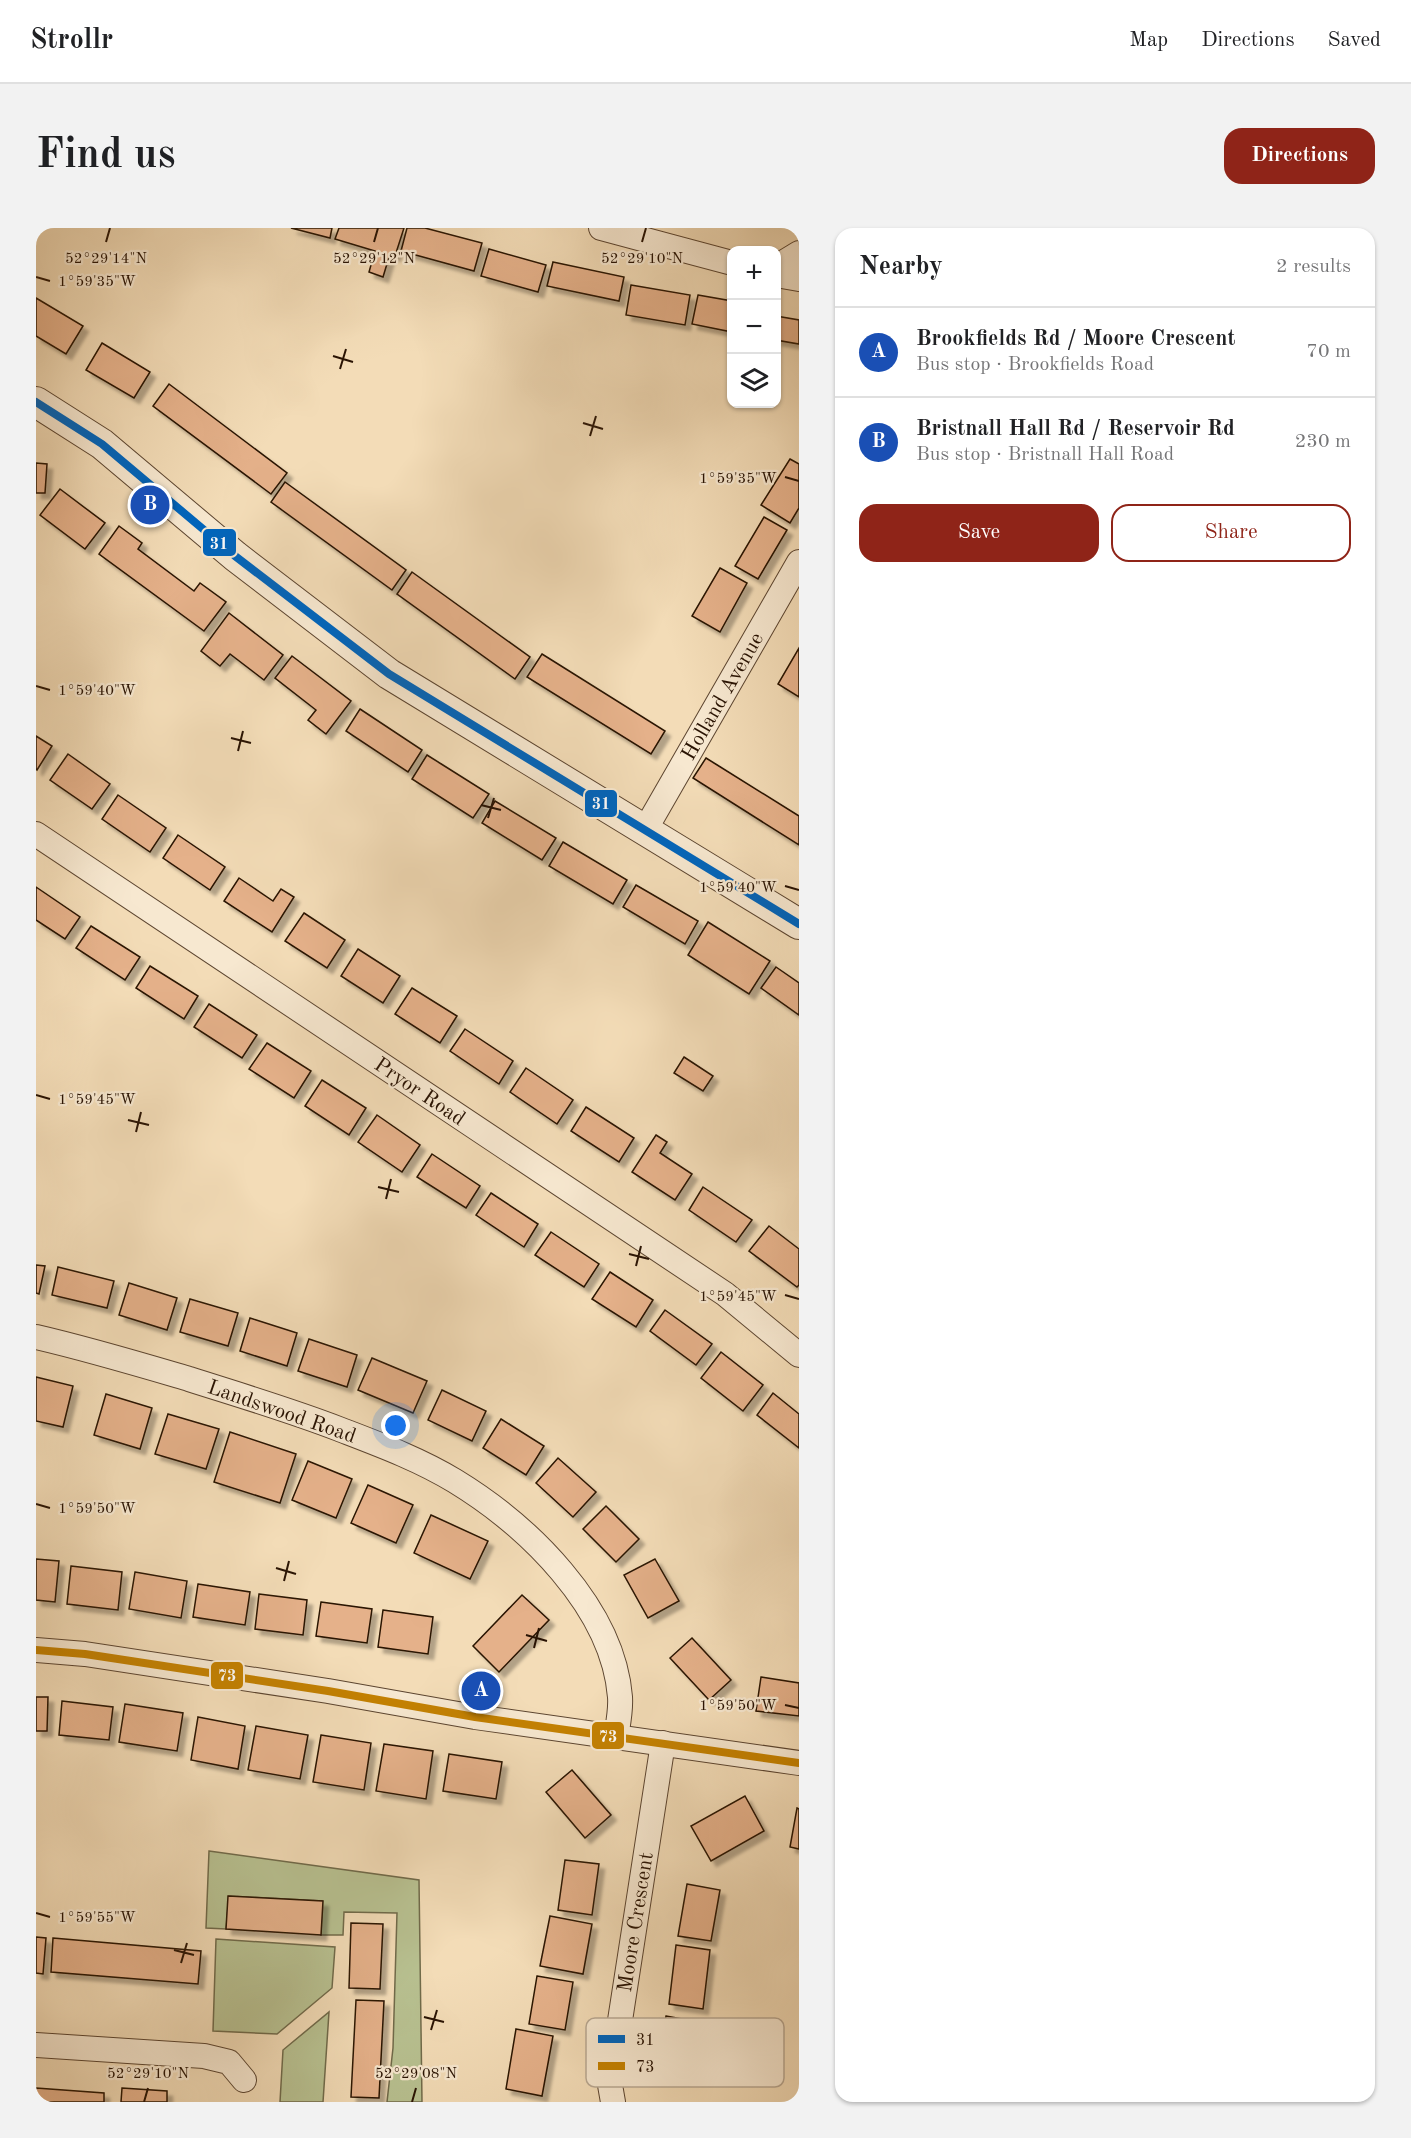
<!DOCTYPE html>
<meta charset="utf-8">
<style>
body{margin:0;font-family:"Old Standard TT",serif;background:#f2f2f2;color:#202124}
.controls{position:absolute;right:18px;top:18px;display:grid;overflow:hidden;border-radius:12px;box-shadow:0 2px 4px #0004}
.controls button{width:54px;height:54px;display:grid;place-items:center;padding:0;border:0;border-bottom:2px solid #e0e0e0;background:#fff;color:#202124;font:30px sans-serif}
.you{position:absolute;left:360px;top:1198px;width:21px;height:21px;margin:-15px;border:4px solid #fff;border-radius:50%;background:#1a73e8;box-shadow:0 0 0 9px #1a73e833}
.badge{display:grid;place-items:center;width:39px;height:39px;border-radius:50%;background:#8f2418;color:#fff;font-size:20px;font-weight:700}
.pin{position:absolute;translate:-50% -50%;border:3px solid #fff;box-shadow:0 2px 6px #0006}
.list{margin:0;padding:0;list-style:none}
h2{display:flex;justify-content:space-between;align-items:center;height:78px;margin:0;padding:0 24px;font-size:26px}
h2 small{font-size:20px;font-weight:400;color:#757577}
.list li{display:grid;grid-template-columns:39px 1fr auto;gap:18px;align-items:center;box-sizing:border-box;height:90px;padding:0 24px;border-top:2px solid #e0e0e0}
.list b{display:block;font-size:22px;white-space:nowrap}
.list p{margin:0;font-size:20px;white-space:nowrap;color:#757577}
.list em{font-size:20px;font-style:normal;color:#757577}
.actions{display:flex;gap:12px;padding:18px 24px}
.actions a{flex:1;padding:14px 0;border:2px solid #8f2418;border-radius:18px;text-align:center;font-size:21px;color:#8f2418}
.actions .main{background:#8f2418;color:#fff}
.icon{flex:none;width:33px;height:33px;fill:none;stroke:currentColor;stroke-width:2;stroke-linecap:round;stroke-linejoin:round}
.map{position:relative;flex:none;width:763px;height:1874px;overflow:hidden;border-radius:18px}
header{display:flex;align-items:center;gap:36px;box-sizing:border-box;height:84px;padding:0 30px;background:#fff;border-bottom:2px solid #e0e0e0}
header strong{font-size:28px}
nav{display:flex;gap:33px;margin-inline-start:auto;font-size:21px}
.intro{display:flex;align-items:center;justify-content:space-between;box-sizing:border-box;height:144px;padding:0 36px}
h1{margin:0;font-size:42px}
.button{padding:15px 27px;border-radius:18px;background:#8f2418;color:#fff;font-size:21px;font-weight:700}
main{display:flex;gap:36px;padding:0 36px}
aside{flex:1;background:#fff;border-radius:18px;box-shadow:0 2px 4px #0004}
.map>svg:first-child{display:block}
.green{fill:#b8c191;stroke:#706a4a;stroke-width:1.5}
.building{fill:#e5b18a;stroke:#291303;stroke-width:1.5;filter:url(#shadow)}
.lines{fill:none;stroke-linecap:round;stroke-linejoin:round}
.minor-casing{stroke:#5c4530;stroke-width:26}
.tertiary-casing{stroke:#5c4530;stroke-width:32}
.minor{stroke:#f7e8d0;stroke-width:24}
.tertiary{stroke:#f7e8d0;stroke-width:30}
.bus-1-casing{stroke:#f7e8d0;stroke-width:12}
.bus-2-casing{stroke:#f7e8d0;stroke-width:12}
.bus-1{stroke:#0065bd;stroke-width:8}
.bus-2{stroke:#c48101;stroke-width:8}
.ticks{fill:none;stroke:#291303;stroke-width:2}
.labels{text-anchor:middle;stroke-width:4.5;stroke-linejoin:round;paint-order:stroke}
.street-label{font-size:21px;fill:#291303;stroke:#f7e8d0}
.key{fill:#f7e8d0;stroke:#b9a892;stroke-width:1.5}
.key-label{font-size:16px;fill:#291303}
.ticks-label{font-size:15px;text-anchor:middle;fill:#291303;stroke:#f7e8d0;stroke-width:4.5;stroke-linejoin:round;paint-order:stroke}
.line-badge{stroke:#f7e8d0;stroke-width:2}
.badge-label{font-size:16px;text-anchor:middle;font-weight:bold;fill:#fff}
</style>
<header>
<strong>Strollr</strong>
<nav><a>Map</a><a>Directions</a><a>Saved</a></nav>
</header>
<div class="intro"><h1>Find us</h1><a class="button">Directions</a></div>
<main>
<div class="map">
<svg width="763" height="1874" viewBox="0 0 763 1874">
<defs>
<filter id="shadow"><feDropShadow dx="5.5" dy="5.5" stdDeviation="1.5" flood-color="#0004"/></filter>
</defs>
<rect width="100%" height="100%" fill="#f3dcb7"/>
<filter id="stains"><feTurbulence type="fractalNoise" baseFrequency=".00333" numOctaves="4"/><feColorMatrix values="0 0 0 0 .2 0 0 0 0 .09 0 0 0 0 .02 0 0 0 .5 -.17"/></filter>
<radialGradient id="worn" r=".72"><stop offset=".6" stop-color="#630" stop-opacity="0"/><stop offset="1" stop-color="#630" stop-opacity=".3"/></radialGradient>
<!-- green -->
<g class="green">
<polygon points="173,1623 383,1652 386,1874 351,1874 357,1820 361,1685 308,1684 307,1707 285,1707 286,1673 193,1668 190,1701 170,1700"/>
<polygon points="180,1711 299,1719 296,1760 241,1806 177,1803"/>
<polygon points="293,1784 287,1874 244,1874 247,1822"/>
</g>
<!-- building -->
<g class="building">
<polygon points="255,0 296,0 294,10"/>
<polygon points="303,0 368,0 359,28 354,26 347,49 333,44 339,23 299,11"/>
<polygon points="371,0 389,0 446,15 438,43 365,23"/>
<polygon points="453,21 510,37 502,64 445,48"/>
<polygon points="517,34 588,49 583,73 511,58"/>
<polygon points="595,57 654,67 649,97 590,87"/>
<polygon points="662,67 696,73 696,104 656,96"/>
<polygon points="0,70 47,98 30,126 0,108"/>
<polygon points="740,88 763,92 763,116 740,112"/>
<polygon points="66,115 114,144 98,170 50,142"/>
<polygon points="133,156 251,245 235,266 117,178"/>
<polygon points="754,231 763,236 763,280 754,295 725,277"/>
<polygon points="0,235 11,236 9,265 0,265"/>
<polygon points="249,254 370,342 356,362 235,274"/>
<polygon points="24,261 69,295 49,321 4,287"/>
<polygon points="728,289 751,302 722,351 699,338"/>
<polygon points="83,298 106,315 102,321 158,363 164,355 190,374 168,403 63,326"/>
<polygon points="684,340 711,355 684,404 656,388"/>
<polygon points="376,344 494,429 479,451 361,366"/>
<polygon points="193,385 247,427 228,452 194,426 184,438 165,423"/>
<polygon points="763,420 763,469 742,456"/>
<polygon points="506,426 629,503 615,526 491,449"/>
<polygon points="256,428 315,473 290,506 272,492 280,482 239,450"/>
<polygon points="324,481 386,522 372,544 310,503"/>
<polygon points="0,508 16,518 1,542 0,541"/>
<polygon points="32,526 74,556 56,581 14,552"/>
<polygon points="391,527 453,566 437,590 376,551"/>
<polygon points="670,530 763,588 763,617 657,550"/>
<polygon points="82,567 130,600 114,624 66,591"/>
<polygon points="459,573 520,610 506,632 446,595"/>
<polygon points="142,607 189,639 174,662 127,630"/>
<polygon points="527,614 591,652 577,676 513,638"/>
<polygon points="203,650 237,673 245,661 258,669 236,704 188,673"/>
<polygon points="600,657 662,693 649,716 587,679"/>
<polygon points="0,659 44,689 29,711 0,692"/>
<polygon points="268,685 309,712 291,740 249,713"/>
<polygon points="672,694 734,733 713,766 652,727"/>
<polygon points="55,698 104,729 89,752 40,720"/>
<polygon points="322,721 364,748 347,775 305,748"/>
<polygon points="114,738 162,768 148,791 100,760"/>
<polygon points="740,739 763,755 763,787 725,760"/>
<polygon points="376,760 421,788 404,815 359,786"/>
<polygon points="173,776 221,807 206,830 158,799"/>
<polygon points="429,801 477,833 463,856 414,823"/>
<polygon points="231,815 275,843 258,870 213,841"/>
<polygon points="648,829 677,848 667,863 638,845"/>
<polygon points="490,840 537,872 521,896 474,864"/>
<polygon points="286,852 330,880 313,907 269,878"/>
<polygon points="550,879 598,910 583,934 535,903"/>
<polygon points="341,887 384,917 366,944 322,914"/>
<polygon points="620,907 631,914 624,925 656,946 639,972 596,944"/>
<polygon points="396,926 444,958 430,980 381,949"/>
<polygon points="667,959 716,992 700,1014 653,982"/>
<polygon points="455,965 502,996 488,1019 440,987"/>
<polygon points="733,998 763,1021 763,1057 761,1059 713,1023"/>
<polygon points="515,1004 563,1036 548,1059 499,1027"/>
<polygon points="0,1037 9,1038 3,1066 0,1065"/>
<polygon points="22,1039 78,1053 71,1080 16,1067"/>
<polygon points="574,1044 617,1072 600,1099 556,1071"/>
<polygon points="93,1055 141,1070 131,1102 83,1087"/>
<polygon points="154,1071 202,1085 192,1118 144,1104"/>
<polygon points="629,1082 676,1116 660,1137 614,1103"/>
<polygon points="214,1090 261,1105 251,1138 204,1123"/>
<polygon points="273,1111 321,1127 311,1159 262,1143"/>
<polygon points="685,1124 727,1157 707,1183 665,1150"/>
<polygon points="336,1130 391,1153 377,1185 322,1162"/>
<polygon points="0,1149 37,1158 27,1199 0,1193"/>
<polygon points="406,1162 450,1183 436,1213 392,1192"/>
<polygon points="737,1165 763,1186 763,1220 721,1187"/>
<polygon points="70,1166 116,1180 104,1221 58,1207"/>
<polygon points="132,1186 183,1201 170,1241 119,1226"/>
<polygon points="465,1191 508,1218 490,1247 447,1220"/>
<polygon points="194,1204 260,1226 244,1275 178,1254"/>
<polygon points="522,1230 560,1264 537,1289 500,1255"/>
<polygon points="272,1233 316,1251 300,1290 256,1272"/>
<polygon points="332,1257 377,1277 360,1315 315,1295"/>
<polygon points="570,1278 603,1311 580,1334 547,1301"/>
<polygon points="395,1287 452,1313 434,1351 378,1325"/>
<polygon points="0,1331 23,1333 19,1374 0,1372"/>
<polygon points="619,1331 643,1373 612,1390 588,1347"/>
<polygon points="35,1338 86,1344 82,1382 31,1376"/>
<polygon points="99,1344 151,1353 145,1390 93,1381"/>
<polygon points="162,1356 214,1364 209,1397 157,1389"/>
<polygon points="223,1366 271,1372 267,1407 219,1401"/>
<polygon points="486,1367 513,1392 463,1444 437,1418"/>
<polygon points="285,1374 336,1381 331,1415 280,1408"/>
<polygon points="347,1382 397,1389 392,1426 342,1419"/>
<polygon points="656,1410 695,1452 673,1472 634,1430"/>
<polygon points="725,1449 763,1455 763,1488 720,1483"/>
<polygon points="0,1469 12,1469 11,1503 0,1503"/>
<polygon points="26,1473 77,1479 73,1512 23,1507"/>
<polygon points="89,1476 147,1485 141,1523 83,1514"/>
<polygon points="162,1489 209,1498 202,1541 155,1532"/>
<polygon points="220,1498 272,1507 264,1551 212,1542"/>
<polygon points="285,1507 335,1515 328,1562 277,1554"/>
<polygon points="348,1516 397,1523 390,1571 340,1563"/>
<polygon points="413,1526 466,1534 460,1571 407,1563"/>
<polygon points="536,1542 575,1587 549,1610 510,1564"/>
<polygon points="709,1568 728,1603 675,1633 655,1598"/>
<polygon points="761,1580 763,1581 763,1621 754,1619"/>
<polygon points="529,1632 563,1636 556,1687 522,1682"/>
<polygon points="651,1656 684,1662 675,1713 642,1708"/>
<polygon points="192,1668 287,1673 285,1707 190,1701"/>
<polygon points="514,1688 556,1696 547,1746 504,1738"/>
<polygon points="315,1695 347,1696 344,1761 313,1760"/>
<polygon points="0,1709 10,1710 7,1746 0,1745"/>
<polygon points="17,1710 165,1723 162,1756 15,1744"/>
<polygon points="640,1717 674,1722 667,1781 633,1776"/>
<polygon points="501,1748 537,1754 529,1802 493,1796"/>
<polygon points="320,1772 348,1773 343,1870 315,1869"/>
<polygon points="630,1788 663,1794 655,1843 622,1838"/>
<polygon points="480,1801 517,1808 506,1868 470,1861"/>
<polygon points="0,1860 68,1865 68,1874 0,1874"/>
<polygon points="86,1860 131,1863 131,1874 85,1874"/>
</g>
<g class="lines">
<defs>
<g id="minor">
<polyline points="565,0 696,35"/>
<polyline points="740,39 763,25"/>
<polyline points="740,47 763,51"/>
<polyline points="609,602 763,334"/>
<polyline points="0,606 689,1066 763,1127"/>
<path d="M0,1109C52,1121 102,1136 153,1151C203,1167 254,1182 303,1201C342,1216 383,1231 419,1253C491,1297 577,1379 584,1469C585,1482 582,1496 580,1509"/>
<polyline points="0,1422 49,1426 292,1463 439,1489 763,1535"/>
<polyline points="0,1817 168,1828 193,1834 208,1852"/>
<polyline points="577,1874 574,1857 627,1515"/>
</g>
<polyline id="tertiary" points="0,174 66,216 199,328 353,446 763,696"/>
</defs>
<!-- minor casing -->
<use href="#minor" class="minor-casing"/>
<!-- tertiary casing -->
<use href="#tertiary" class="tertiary-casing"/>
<!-- minor -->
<use href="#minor" class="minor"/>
<!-- tertiary -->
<use href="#tertiary" class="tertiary"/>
<defs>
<polyline id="bus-1" points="0,174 66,216 199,328 353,446 763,696"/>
<polyline id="bus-2" points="0,1422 49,1426 292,1463 439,1489 763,1535"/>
</defs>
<!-- bus-1 casing -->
<use href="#bus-1" class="bus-1-casing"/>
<!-- bus-2 casing -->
<use href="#bus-2" class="bus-2-casing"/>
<!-- bus-1 -->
<use href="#bus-1" class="bus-1"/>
<!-- bus-2 -->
<use href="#bus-2" class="bus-2"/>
</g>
<!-- ticks -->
<path class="ticks" d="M70,14L74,0M338,14L342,0M606,14L610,0M0,49L14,53M297,128L317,134M304,141L310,121M547,195L567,201M554,208L560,188M749,249L763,253M0,458L14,462M195,510L215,515M202,523L207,503M445,577L465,582M452,590L458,570M749,658L763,662M0,867L14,871M92,892L113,897M100,904L105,884M342,959L363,964M350,971L355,951M593,1026L613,1031M600,1038L605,1018M749,1067L763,1071M0,1276L14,1280M240,1340L260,1346M248,1353L253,1333M490,1407L511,1413M498,1420L503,1400M749,1477L763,1480M0,1685L14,1689M138,1722L158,1727M145,1735L151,1715M388,1789L408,1794M395,1802L401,1782M108,1874L112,1860M376,1874L380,1860"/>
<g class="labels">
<!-- street labels -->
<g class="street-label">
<text transform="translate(686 468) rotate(-60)" y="7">Holland Avenue</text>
<text transform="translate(384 863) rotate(34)" y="7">Pryor Road</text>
<text transform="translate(246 1183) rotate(19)" y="7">Landswood Road</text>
<text transform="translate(599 1694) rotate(-81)" y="7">Moore Crescent</text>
</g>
</g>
<!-- legend -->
<rect x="550" y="1790" width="198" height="69" rx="9" class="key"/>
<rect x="562" y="1807" width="27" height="8" fill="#0065bd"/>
<rect x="562" y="1834" width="27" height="8" fill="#c48101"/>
<g class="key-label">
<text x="600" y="1817">31</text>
<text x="600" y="1844">73</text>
</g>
<g class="ticks-label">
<text x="70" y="35">52°29'14"N</text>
<text x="338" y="35">52°29'12"N</text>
<text x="606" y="35">52°29'10"N</text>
<text x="61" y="58">1°59'35"W</text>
<text x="702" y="255">1°59'35"W</text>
<text x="61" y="467">1°59'40"W</text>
<text x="702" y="664">1°59'40"W</text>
<text x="61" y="876">1°59'45"W</text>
<text x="702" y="1073">1°59'45"W</text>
<text x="61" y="1285">1°59'50"W</text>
<text x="702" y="1482">1°59'50"W</text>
<text x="61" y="1694">1°59'55"W</text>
<text x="112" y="1850">52°29'10"N</text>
<text x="380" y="1850">52°29'08"N</text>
</g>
<g class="line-badge">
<rect x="166" y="300" width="35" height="29" rx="6" fill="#0065bd"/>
<rect x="548" y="561" width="34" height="29" rx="6" fill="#0065bd"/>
<rect x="174" y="1433" width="34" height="29" rx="6" fill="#c48101"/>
<rect x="555" y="1493" width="34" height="29" rx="6" fill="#c48101"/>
</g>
<g class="badge-label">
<text x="183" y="321">31</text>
<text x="565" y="581">31</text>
<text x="191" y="1453">73</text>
<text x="572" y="1514">73</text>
</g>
<rect width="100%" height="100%" filter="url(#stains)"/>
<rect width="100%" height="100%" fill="url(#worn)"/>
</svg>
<div class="controls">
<button>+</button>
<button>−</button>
<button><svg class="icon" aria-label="layers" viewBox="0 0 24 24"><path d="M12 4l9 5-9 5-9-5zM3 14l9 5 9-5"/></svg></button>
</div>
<div class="you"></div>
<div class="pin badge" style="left:445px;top:1463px;background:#1a4fb4">A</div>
<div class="pin badge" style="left:114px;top:277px;background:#1a4fb4">B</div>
</div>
<aside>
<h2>Nearby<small>2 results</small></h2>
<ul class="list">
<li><span class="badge" style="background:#1a4fb4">A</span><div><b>Brookfields Rd / Moore Crescent</b><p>Bus stop · Brookfields Road</p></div><em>70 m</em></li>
<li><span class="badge" style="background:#1a4fb4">B</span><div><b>Bristnall Hall Rd / Reservoir Rd</b><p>Bus stop · Bristnall Hall Road</p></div><em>230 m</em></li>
</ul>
<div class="actions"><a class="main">Save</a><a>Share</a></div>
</aside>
</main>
